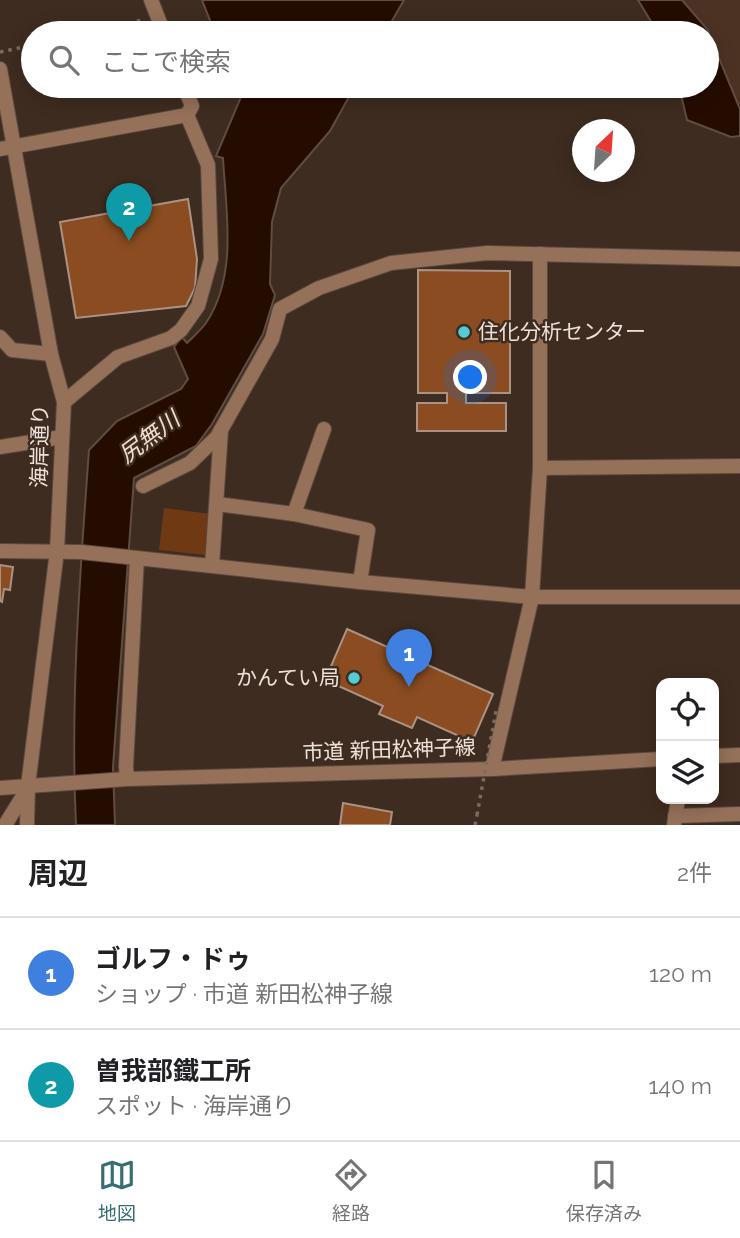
<!DOCTYPE html>
<html lang="ja">
<meta charset="utf-8">
<style>
body{margin:0;font-family:Raleway,"Noto Sans JP",sans-serif;background:#f6f6f6;color:#202124}
.controls{position:absolute;right:21px;bottom:21px;display:grid;overflow:hidden;border-radius:14px;box-shadow:0 4px 18px #0003}
.controls button{width:63px;height:63px;display:grid;place-items:center;padding:0;border:0;border-bottom:2px solid #e0e0e0;background:#fff;color:#202124;font:35px sans-serif}
.compass{position:absolute;left:572px;top:119px;width:63px;height:63px;border-radius:50%;background:#fff;box-shadow:0 4px 18px #0003;rotate:25deg}
.you{position:absolute;left:471px;top:378px;width:24px;height:24px;margin:-18px;border:5px solid #fff;border-radius:50%;background:#1a73e8;box-shadow:0 0 0 10px #1a73e833}
.badge{display:grid;place-items:center;width:46px;height:46px;border-radius:50%;background:#366e74;color:#fff;font-size:23px;font-weight:700}
.pin{position:absolute;translate:-50% -58px;filter:drop-shadow(0 2px 4px #0008)}
.pin::after{content:'';position:absolute;top:37px;width:24px;height:21px;background:inherit;clip-path:polygon(0 0,100% 0,50% 100%)}
.list{margin:0;padding:0;list-style:none}
h2{display:flex;justify-content:space-between;align-items:center;height:91px;margin:0;padding:0 28px;font-size:30px}
h2 small{font-size:23px;font-weight:400;color:#757577}
.list li{display:grid;grid-template-columns:46px 1fr auto;gap:21px;align-items:center;box-sizing:border-box;height:112px;padding:0 28px;border-top:2px solid #e0e0e0}
.list b{display:block;font-size:26px;white-space:nowrap}
.list p{margin:0;font-size:23px;white-space:nowrap;color:#757577}
.list em{font-size:23px;font-style:normal;color:#757577}
.icon{flex:none;width:38px;height:38px;fill:none;stroke:currentColor;stroke-width:2;stroke-linecap:round;stroke-linejoin:round}
.map{position:relative;flex:none;width:740px;height:825px;overflow:hidden}
.search{position:absolute;background:#fff;box-shadow:0 4px 18px #0003;left:21px;right:21px;top:21px;height:77px;display:flex;align-items:center;gap:18px;box-sizing:border-box;padding:0 24px;border-radius:38px;color:#757577;font-size:26px}
.sheet{height:315px;background:#fff}
nav{display:flex;justify-content:space-around;align-items:center;box-sizing:border-box;height:98px;border-top:2px solid #e0e0e0;background:#fff;font-size:19px;color:#757577}
nav a{display:grid;justify-items:center;gap:4px}
nav .on{color:#366e74}
.map>svg:first-child{display:block}
.built{fill:#4c3223}
.green{fill:#6f3a13}
.water{fill:#250c00;stroke:#614c41;stroke-width:2}
.building{fill:#8a4c20;stroke:#aa9284;stroke-width:2}
.lines{fill:none;stroke-linecap:round;stroke-linejoin:round}
.minor-casing{stroke:#5b493e;stroke-width:16}
.tertiary-casing{stroke:#5b493e;stroke-width:16}
.path{stroke:#7c6b60;stroke-width:3.5;stroke-dasharray:3.5 5;stroke-linecap:butt}
.minor{stroke:#96715a;stroke-width:14}
.tertiary{stroke:#96715a;stroke-width:14}
.path-bridge{stroke:#7c6b60;stroke-width:3.5;stroke-dasharray:3.5 5;stroke-linecap:butt}
.poi-dot{fill:#52ccd5;stroke:#3f2c20;stroke-width:2.5}
.labels{text-anchor:middle;stroke-width:5;stroke-linejoin:round;paint-order:stroke}
.poi-label{font-size:21px;fill:#eee1d9;stroke:#3f2c20;text-anchor:start}
.street-label{font-size:21px;fill:#eee1d9;stroke:#3f2c20}
.water-label{font-size:23px;font-style:italic;fill:#f4ddcf;stroke:#3f2c20}
</style>
<div class="map">
<svg width="740" height="825" viewBox="0 0 740 825">
<rect width="100%" height="100%" fill="#3f2c20"/>
<!-- built -->
<polygon class="built" points="682,0 740,0 740,109 707,29"/>
<!-- green -->
<polygon class="green" points="164,508 211,514 206,555 159,550"/>
<!-- water -->
<g class="water">
<polygon points="202,0 404,0 385,33 215,33"/>
<polygon points="638,0 682,0 707,29 740,109 740,136 731,137 687,120 679,86 707,86 707,33 658,33"/>
<path d="M236,86H355L330,131L281,188L272,222L270,284L275,295L263,334L212,424L196,446L134,478L113,767L115,825H76C70,701 80,573 89,450L117,421L181,389L188,379L174,347L182,337L187,343C193,337 201,330 206,323C238,275 226,212 223,158L216,156L241,97Z"/>
</g>
<!-- building -->
<g class="building">
<polygon points="188,199 197,259 195,288 186,306 76,318 60,222"/>
<polygon points="418,270 510,271 510,393 466,393 466,403 506,403 506,431 417,431 417,403 447,403 447,393 418,393"/>
<polygon points="0,565 13,567 10,590 4,589 2,602 0,601"/>
<polygon points="347,629 493,694 472,742 417,717 412,728 379,714 383,706 325,680"/>
<polygon points="343,803 392,812 390,825 340,825"/>
</g>
<g class="lines">
<defs>
<g id="minor">
<polyline points="151,0 164,33"/>
<polyline points="0,149 187,115 192,106 184,86"/>
<polyline points="0,337 12,350 51,354"/>
<polyline points="64,402 118,357 171,338 181,330 198,306 211,259 208,165 187,115"/>
<polyline points="324,429 294,514 368,530 360,582"/>
<polyline points="0,447 62,437"/>
<polyline points="540,468 740,466"/>
<polyline points="143,486 190,463 217,437 272,339 280,309 319,288 391,263 487,253 740,259"/>
<polyline points="217,504 294,514"/>
<polyline points="0,551 81,552 360,582 532,597 740,597"/>
<polyline points="212,566 221,430"/>
<polyline points="492,769 532,597 540,468 540,254"/>
<polyline points="127,779 126,766 137,558"/>
<polyline points="675,816 740,814"/>
</g>
<g id="tertiary">
<polyline points="0,69 51,354 64,402 57,551 28,786 27,825"/>
<polyline points="714,756 740,755"/>
<polyline points="0,788 127,779 492,769 661,759"/>
<polyline points="5,825 28,788"/>
<polyline points="674,825 678,799"/>
</g>
</defs>
<!-- minor casing -->
<use href="#minor" class="minor-casing"/>
<!-- tertiary casing -->
<use href="#tertiary" class="tertiary-casing"/>
<!-- path -->
<g class="path">
<polyline points="96,33 142,20"/>
<polyline points="0,52 33,45"/>
<polyline points="475,825 477,815"/>
</g>
<!-- minor -->
<use href="#minor" class="minor"/>
<!-- tertiary -->
<use href="#tertiary" class="tertiary"/>
<!-- path-bridge -->
<polyline class="path-bridge" points="477,815 496,711"/>
</g>
<!-- markers -->
<g class="poi-dot">
<circle cx="464" cy="332" r="7"/>
<circle cx="354" cy="678" r="7"/>
</g>
<g class="labels">
<!-- poi labels -->
<g class="poi-label">
<text x="478" y="339">住化分析センター</text>
<text x="340" y="685" text-anchor="end">かんてい局</text>
</g>
<!-- street labels -->
<g class="street-label">
<text transform="translate(40 446) rotate(-89)" y="7">海岸通り</text>
<text transform="translate(389 750) rotate(-2)" y="7">市道 新田松神子線</text>
</g>
<!-- water labels -->
<g class="water-label">
<text transform="translate(149 437) rotate(-37)" y="8">尻無川</text>
</g>
</g>
</svg>
<div class="controls">
<button><svg class="icon" aria-label="locate" viewBox="0 0 24 24"><circle cx="12" cy="12" r="6"/><path d="M12 2v4M12 18v4M2 12h4M18 12h4"/></svg></button>
<button><svg class="icon" aria-label="layers" viewBox="0 0 24 24"><path d="M12 4l9 5-9 5-9-5zM3 14l9 5 9-5"/></svg></button>
</div>
<svg class="compass" viewBox="-18 -18 36 36"><path d="M0-13l5 13h-10z" fill="#e53935"/><path d="M0 13l5-13h-10z" fill="#757577"/></svg>
<div class="you"></div>
<div class="pin badge" style="left:409px;top:687px;background:#3f7fe0">1</div>
<div class="pin badge" style="left:129px;top:241px;background:#0f9aa8">2</div>
<div class="search"><svg class="icon" aria-label="search" viewBox="0 0 24 24"><circle cx="10" cy="10" r="6"/><path d="M15 15l6 6"/></svg>ここで検索</div>
</div>
<section class="sheet">
<h2>周辺<small>2件</small></h2>
<ul class="list">
<li><span class="badge" style="background:#3f7fe0">1</span><div><b>ゴルフ・ドゥ</b><p>ショップ · 市道 新田松神子線</p></div><em>120 m</em></li>
<li><span class="badge" style="background:#0f9aa8">2</span><div><b>曽我部鐵工所</b><p>スポット · 海岸通り</p></div><em>140 m</em></li>
</ul>
</section>
<nav>
<a class="on"><svg class="icon" aria-label="map" viewBox="0 0 24 24"><path d="M3 6l6-2 6 2 6-2v14l-6 2-6-2-6 2zM9 4v14M15 6v14"/></svg>地図</a>
<a><svg class="icon" aria-label="directions" viewBox="0 0 24 24"><path d="M12 3l9 9-9 9-9-9zM9 14v-3h6M13 9l2 2-2 2"/></svg>経路</a>
<a><svg class="icon" aria-label="saved" viewBox="0 0 24 24"><path d="M7 4h10v16l-5-4-5 4z"/></svg>保存済み</a>
</nav>
